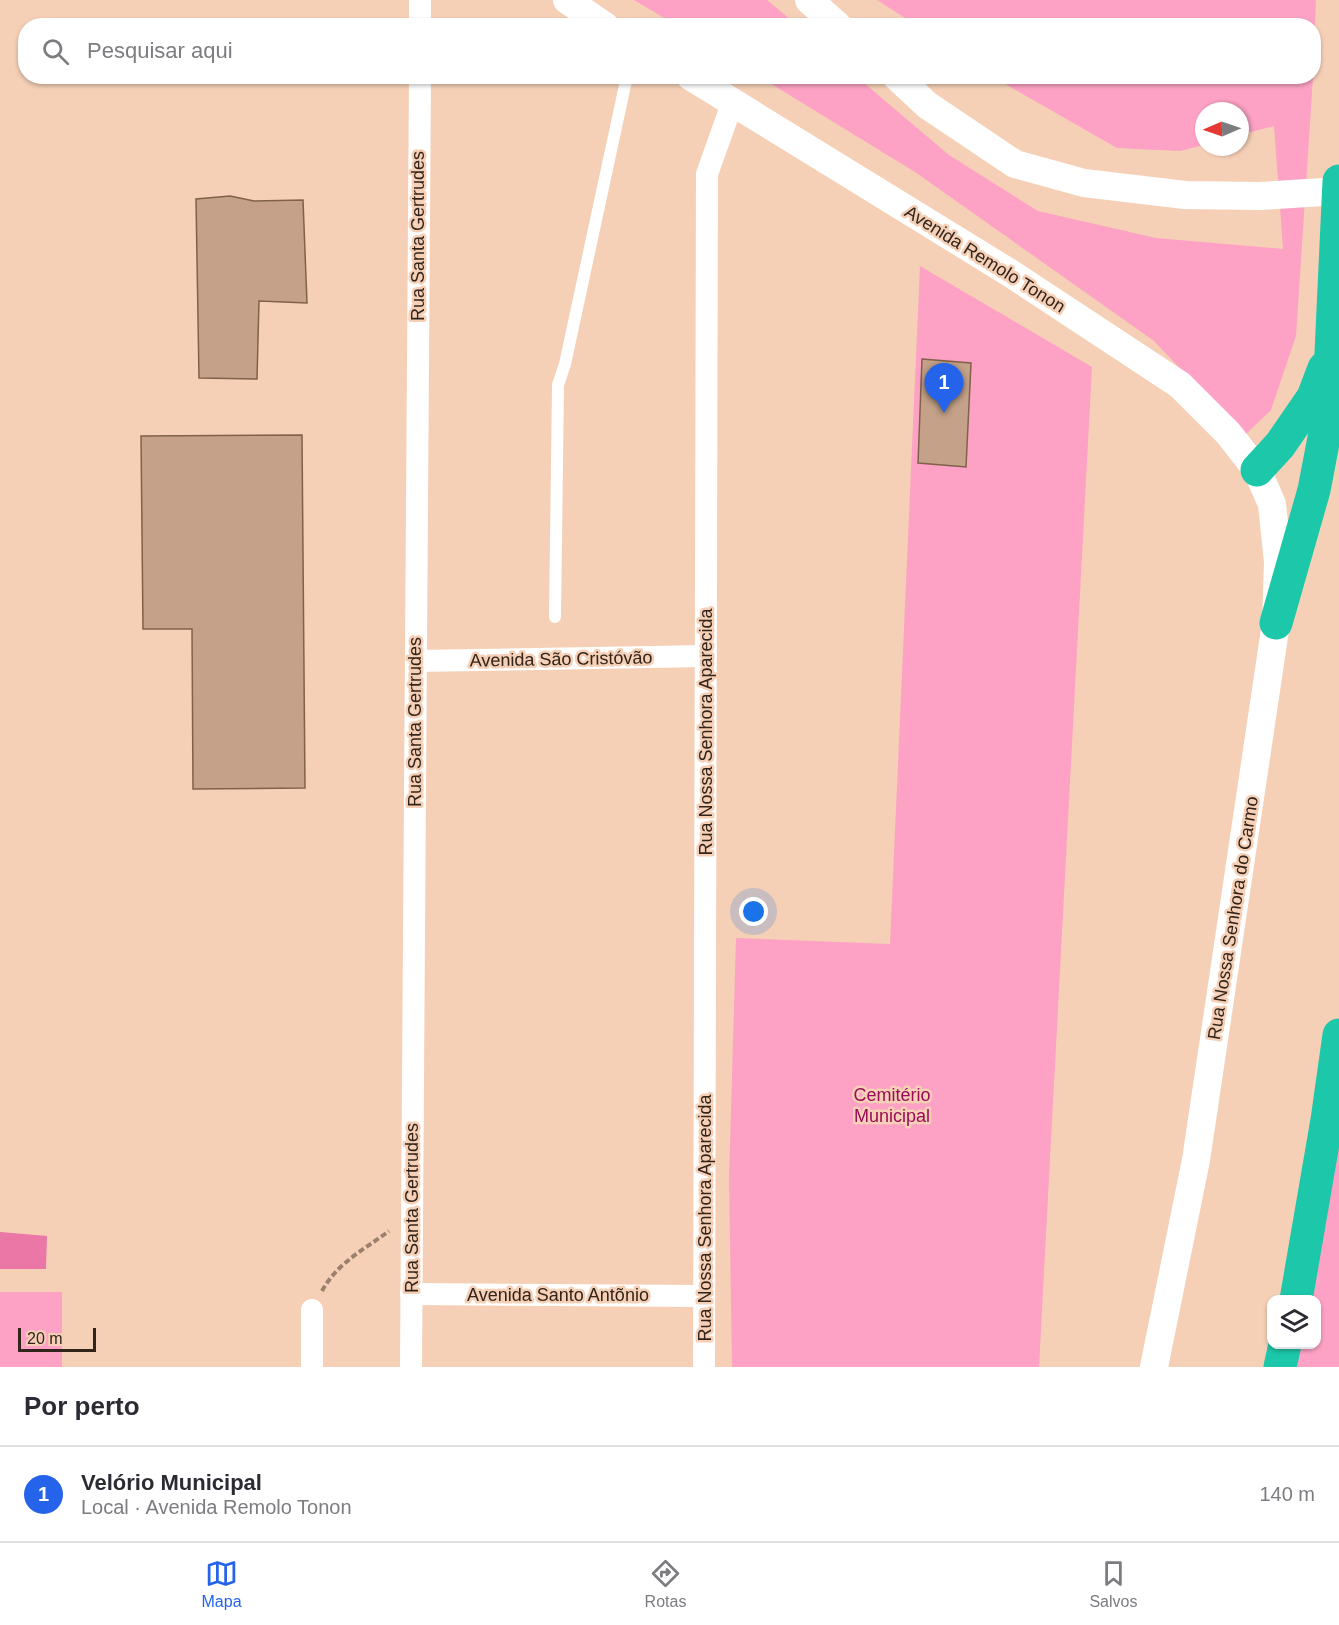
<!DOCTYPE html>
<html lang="pt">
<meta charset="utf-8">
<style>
body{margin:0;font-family:Helvetica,sans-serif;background:#f7f7f7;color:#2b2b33}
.controls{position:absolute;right:18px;bottom:18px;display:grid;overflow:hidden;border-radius:12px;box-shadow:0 2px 4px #0004}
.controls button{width:54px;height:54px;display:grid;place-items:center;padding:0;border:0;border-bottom:2px solid #e1e1e2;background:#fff;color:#2b2b33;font:30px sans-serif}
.compass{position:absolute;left:1195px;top:102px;width:54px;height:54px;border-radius:50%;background:#fff;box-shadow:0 2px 4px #0004;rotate:268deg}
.scale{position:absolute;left:18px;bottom:15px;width:78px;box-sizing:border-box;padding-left:6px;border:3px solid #32241b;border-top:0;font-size:16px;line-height:21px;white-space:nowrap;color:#32241b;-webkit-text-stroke:4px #f5d0b6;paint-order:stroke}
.you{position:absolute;left:754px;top:912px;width:21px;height:21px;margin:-15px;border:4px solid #fff;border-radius:50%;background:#1a73e8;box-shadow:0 0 0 9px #1a73e833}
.badge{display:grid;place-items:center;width:39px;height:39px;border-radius:50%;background:#2563eb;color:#fff;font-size:20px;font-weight:700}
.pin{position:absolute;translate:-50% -50px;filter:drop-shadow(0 2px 3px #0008)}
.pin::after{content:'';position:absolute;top:32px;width:21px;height:18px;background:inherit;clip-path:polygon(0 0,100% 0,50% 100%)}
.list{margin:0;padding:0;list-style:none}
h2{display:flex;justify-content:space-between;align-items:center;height:78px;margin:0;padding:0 24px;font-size:26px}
h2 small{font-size:20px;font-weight:400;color:#7c7c81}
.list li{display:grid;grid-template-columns:39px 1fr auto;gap:18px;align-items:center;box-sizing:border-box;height:96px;padding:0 24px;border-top:2px solid #e1e1e2}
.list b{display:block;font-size:22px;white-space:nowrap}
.list p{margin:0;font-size:20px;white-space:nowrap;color:#7c7c81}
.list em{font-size:20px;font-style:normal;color:#7c7c81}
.icon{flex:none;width:33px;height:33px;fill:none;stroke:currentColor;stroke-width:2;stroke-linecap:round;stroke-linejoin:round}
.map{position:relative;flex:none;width:1339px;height:1367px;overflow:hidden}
.search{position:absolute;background:#fff;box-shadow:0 2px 4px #0004;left:18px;right:18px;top:18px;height:66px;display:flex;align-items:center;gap:15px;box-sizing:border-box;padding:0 21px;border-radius:24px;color:#7c7c81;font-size:22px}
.sheet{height:174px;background:#fff}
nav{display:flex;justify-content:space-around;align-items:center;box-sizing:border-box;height:84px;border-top:2px solid #e1e1e2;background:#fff;font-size:16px;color:#7c7c81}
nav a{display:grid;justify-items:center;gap:3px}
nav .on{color:#2563eb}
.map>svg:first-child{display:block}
.green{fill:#fda2c4}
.forest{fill:#ea77a5}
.building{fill:#c4a188;stroke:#81614a;stroke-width:1.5}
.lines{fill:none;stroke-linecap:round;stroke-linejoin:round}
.path{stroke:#9b806e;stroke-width:4;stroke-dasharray:6 3;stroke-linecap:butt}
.service{stroke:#fff;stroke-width:12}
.minor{stroke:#fff;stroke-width:22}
.tertiary{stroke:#fff;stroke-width:28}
.motorway{stroke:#1dc7a9;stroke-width:33}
.labels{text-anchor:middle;stroke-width:5;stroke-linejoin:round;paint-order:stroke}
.street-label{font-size:18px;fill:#32241b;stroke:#f5d0b6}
.park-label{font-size:18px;fill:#9c0b5a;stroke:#f5d0b6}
</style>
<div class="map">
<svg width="1339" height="1367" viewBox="0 0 1339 1367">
<rect width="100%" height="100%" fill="#f5d0b6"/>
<!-- green -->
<g class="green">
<polygon points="634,0 767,0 797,25 676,25"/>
<polygon points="877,0 1316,0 1314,55 1314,26 916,25"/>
<polygon points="760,77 857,77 949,155 1038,211 1156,238 1283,249 1274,126 1240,135 1240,111 1204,111 1204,145 1180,151 1117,148 993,77 1313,77 1296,336 1271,410 1244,436 1154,341 915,172"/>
<polygon points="920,266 1092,367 1039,1367 732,1367 729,1179 736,938 890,944"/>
<polygon points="1339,1103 1339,1367 1291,1367 1296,1345 1316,1344 1316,1300 1305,1299"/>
<rect x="0" y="1292" width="62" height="75"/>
</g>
<!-- forest -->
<polygon class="forest" points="0,1232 47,1236 46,1269 0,1269"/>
<!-- building -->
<g class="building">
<polygon points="230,196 254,201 303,200 307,303 259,301 257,379 199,378 196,199"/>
<polygon points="922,359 971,363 966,467 918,463"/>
<polygon points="302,435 305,788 193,789 192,629 143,629 141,436"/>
</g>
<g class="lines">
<!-- path -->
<path class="path" d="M322,1291C337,1263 365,1249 389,1231"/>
<!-- service -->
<polyline class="service" points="555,617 558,385 565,364 627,76"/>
<!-- minor -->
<g class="minor">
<polyline points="420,26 420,0"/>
<polyline points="416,661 706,656"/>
<polyline points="411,1294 704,1296"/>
<polyline points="312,1367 312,1310"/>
<polyline points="411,1367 420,76"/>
<polyline points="704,1367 707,174 733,101"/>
</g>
<!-- tertiary -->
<g class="tertiary">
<polyline points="567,0 605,26"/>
<polyline points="809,0 838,26"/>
<polyline points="690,76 1010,273 1180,385 1228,433 1257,470 1272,504 1278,562 1276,623 1196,1160 1154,1367"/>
<polyline points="896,76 927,105 1015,164 1084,183 1185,195 1260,196 1339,191"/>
</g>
<!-- motorway -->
<g class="motorway">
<polyline points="1257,470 1280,445 1313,397 1324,368"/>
<polyline points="1276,623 1314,490 1328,417 1339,181"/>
<polyline points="1296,1300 1327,1120 1339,1035"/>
<polyline points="1280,1367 1285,1344"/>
</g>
</g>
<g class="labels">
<!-- street labels -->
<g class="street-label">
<text transform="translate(418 236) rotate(-90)" y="6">Rua Santa Gertrudes</text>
<text transform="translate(985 259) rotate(32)" y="6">Avenida Remolo Tonon</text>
<text transform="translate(561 659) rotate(-1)" y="6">Avenida São Cristóvão</text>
<text transform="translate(415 722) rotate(-90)" y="6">Rua Santa Gertrudes</text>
<text transform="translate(706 732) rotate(-90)" y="6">Rua Nossa Senhora Aparecida</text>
<text transform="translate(1233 918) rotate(-81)" y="6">Rua Nossa Senhora do Carmo</text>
<text transform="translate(412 1208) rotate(-90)" y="6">Rua Santa Gertrudes</text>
<text transform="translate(705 1218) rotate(-90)" y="6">Rua Nossa Senhora Aparecida</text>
<text x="558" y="1301">Avenida Santo Antõnio</text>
</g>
<!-- park labels -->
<g class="park-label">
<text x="892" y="1101">Cemitério<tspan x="892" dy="21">Municipal</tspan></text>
</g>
</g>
</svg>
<div class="controls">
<button><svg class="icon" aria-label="layers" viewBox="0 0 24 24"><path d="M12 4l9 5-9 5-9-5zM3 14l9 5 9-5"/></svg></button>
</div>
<svg class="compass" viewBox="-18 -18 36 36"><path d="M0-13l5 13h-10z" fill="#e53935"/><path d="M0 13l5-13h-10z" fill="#7c7c81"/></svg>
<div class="scale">20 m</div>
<div class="you"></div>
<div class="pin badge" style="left:944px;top:413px">1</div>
<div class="search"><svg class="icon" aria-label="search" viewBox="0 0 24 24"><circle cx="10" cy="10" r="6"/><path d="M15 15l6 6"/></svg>Pesquisar aqui</div>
</div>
<section class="sheet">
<h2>Por perto<small></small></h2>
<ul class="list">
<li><span class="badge">1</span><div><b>Velório Municipal</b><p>Local · Avenida Remolo Tonon</p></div><em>140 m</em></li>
</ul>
</section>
<nav>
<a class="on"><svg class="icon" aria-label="map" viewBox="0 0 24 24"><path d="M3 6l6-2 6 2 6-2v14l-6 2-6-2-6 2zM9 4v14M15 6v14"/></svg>Mapa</a>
<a><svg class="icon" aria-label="directions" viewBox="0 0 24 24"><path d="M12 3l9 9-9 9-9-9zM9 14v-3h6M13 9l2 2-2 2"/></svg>Rotas</a>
<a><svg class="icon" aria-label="saved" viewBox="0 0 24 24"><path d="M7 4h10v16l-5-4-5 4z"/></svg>Salvos</a>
</nav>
